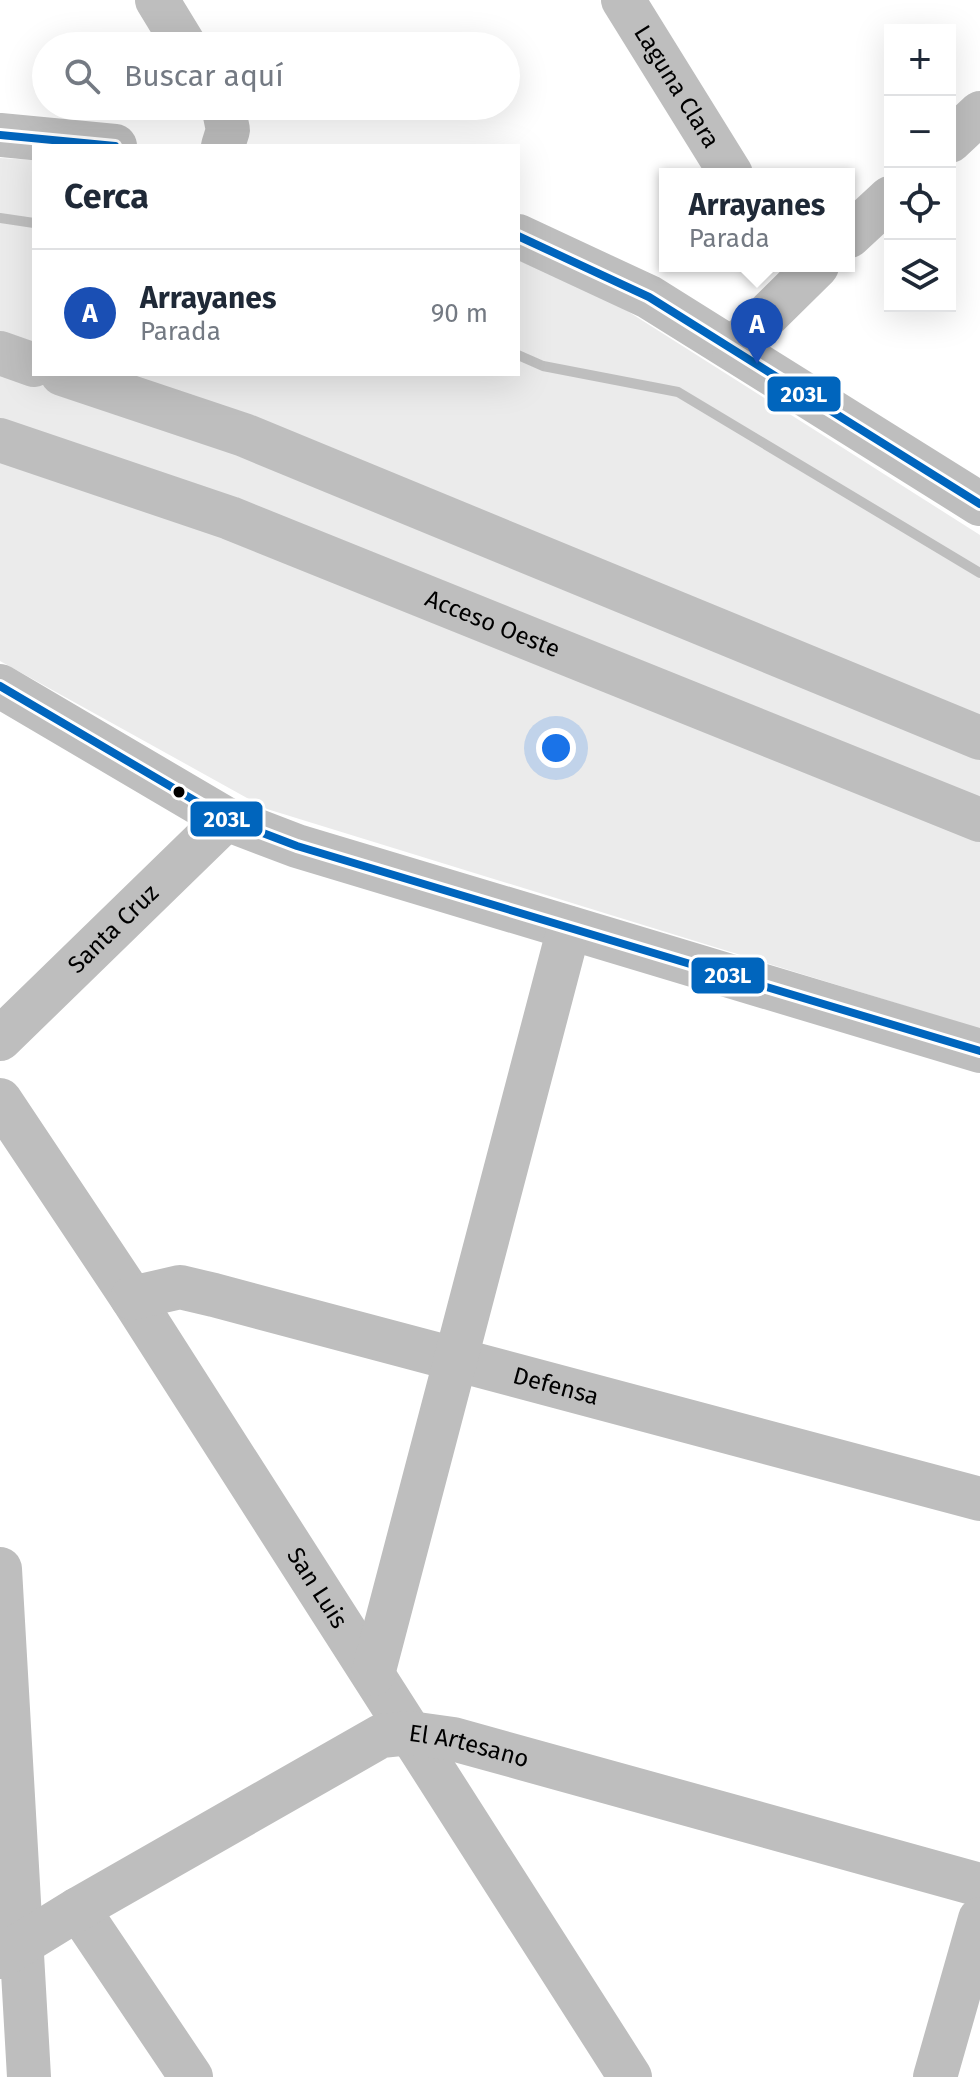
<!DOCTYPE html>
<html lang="es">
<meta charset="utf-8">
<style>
body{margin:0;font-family:"Fira Sans",sans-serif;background:#f2f2f3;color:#1f2937}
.controls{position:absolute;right:24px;top:24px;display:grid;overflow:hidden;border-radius:0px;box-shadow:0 8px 32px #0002}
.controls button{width:72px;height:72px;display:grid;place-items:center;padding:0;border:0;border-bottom:2px solid #e0e1e3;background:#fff;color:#1f2937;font:40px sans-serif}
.you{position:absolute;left:556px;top:748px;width:28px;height:28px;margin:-20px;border:6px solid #fff;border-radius:50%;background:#1a73e8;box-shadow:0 0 0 12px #1a73e833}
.badge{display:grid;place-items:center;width:52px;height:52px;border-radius:50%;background:#7c3aed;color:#fff;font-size:26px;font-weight:700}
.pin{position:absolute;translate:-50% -66px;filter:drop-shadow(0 2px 4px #0008)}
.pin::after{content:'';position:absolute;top:42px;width:28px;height:24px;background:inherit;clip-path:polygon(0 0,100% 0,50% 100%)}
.popup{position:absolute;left:659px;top:168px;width:196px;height:104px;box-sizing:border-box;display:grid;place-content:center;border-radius:0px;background:#fff;filter:drop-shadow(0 2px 6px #0005);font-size:26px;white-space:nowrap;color:#747a83}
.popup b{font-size:30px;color:#1f2937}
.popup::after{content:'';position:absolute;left:50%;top:100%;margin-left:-16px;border:16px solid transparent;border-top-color:#fff}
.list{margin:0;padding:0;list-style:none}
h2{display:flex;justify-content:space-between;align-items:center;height:104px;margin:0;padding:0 32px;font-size:34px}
h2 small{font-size:26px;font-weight:400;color:#747a83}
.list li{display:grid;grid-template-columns:52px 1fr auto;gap:24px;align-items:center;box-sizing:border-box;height:128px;padding:0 32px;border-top:2px solid #e0e1e3}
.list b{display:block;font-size:30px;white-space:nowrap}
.list p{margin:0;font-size:26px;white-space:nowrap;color:#747a83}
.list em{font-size:26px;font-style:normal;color:#747a83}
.icon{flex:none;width:44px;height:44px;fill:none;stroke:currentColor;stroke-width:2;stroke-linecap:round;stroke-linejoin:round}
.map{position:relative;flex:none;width:980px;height:2077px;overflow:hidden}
.search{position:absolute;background:#fff;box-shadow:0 8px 32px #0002;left:32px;top:32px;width:488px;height:88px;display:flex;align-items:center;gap:20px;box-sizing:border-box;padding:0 28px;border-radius:44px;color:#747a83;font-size:30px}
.panel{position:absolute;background:#fff;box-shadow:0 8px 32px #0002;left:32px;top:144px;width:488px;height:232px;border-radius:0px}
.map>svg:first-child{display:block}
.green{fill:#ebebeb}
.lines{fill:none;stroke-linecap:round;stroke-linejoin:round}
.stream{stroke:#bebebe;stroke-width:10}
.minor{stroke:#bebebe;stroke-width:44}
.highway{stroke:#bebebe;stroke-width:44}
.bus-1-casing{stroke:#fff;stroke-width:14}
.bus-1{stroke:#0065bd;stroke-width:8}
.bus-dot{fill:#000;stroke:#fff;stroke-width:3}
.labels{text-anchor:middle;stroke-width:6;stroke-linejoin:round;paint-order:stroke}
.street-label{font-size:24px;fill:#000;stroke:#fff}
.line-badge{stroke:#fff;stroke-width:3}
.badge-label{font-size:22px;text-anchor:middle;font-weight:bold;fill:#fff}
</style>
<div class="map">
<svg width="980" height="2077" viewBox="0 0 980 2077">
<rect width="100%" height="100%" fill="#fff"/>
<!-- green -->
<polygon class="green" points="0,158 34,160 34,374 518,374 518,260 610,300 980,535 980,1029 267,809 0,661"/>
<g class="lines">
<!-- stream -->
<g class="stream">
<polyline points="0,218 34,223"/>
<polyline points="518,355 543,366 678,392 980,573"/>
</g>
<!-- minor -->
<g class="minor">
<polyline points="157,0 185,46"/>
<path id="s1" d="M623,0L731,174"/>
<polyline points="223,106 228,130 223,146"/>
<polyline points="0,135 115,146"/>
<polyline points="950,141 980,113"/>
<polyline points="518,236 649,297 980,504"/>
<polyline points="849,236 890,198"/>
<polyline points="734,348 817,266"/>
<polyline points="0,686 226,819 297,846 980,1051"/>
<path id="s2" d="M0,1039L226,819"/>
<path id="s3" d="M0,1100L132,1298L630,2077"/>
<path id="s4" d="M132,1298L180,1287L214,1295L980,1499"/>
<polyline points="0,1569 29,2077"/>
<polyline points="373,1674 569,928"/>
<polyline points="78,1909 191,2077"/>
<path id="s5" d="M0,1957L78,1909L381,1736L410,1733L453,1739L980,1885"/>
<polyline points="935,2077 980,1919"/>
</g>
<!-- highway -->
<g class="highway">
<polyline points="0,353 34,365"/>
<polyline points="62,374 244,435 980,738"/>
<path id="s6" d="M0,440L230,518L980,820"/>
</g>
<defs>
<g id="bus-1">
<polyline points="0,135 115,146"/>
<polyline points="518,236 649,297 980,504"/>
<polyline points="0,686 226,819 297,846 980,1051"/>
</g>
</defs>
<!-- bus-1 casing -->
<use href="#bus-1" class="bus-1-casing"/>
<!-- bus-1 -->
<use href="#bus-1" class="bus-1"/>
</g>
<!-- markers -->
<circle class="bus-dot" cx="179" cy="792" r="7"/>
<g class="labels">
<!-- street labels -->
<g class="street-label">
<text dy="8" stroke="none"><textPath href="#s1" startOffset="102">Laguna Clara</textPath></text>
<text dy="8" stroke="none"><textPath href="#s6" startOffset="526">Acceso Oeste</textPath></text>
<text dy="8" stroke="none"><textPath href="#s2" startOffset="158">Santa Cruz</textPath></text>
<text dy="8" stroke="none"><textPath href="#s4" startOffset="438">Defensa</textPath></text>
<text dy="8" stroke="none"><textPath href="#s3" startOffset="582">San Luis</textPath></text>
<text dy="8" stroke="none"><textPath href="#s5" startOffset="530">El Artesano</textPath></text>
</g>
</g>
<g class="line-badge">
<rect x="766" y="375" width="76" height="38" rx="8" fill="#0065bd"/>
<rect x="189" y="800" width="75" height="38" rx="8" fill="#0065bd"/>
<rect x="690" y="956" width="76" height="39" rx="8" fill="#0065bd"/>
</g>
<g class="badge-label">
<text x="804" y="402">203L</text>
<text x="227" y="827">203L</text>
<text x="728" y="983">203L</text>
</g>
</svg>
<div class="controls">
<button>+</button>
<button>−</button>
<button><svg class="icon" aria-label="locate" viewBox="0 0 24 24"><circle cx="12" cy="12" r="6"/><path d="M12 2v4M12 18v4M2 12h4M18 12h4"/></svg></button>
<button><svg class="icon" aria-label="layers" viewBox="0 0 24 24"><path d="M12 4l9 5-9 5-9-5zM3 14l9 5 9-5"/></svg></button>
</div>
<div class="you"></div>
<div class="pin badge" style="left:757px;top:364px;background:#1a4fb4">A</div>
<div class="popup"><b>Arrayanes</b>Parada</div>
<div class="search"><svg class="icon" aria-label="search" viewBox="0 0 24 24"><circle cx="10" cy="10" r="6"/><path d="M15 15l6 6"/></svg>Buscar aquí</div>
<section class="panel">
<h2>Cerca<small></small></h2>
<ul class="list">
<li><span class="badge" style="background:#1a4fb4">A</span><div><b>Arrayanes</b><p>Parada</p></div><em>90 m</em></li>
</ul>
</section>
</div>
